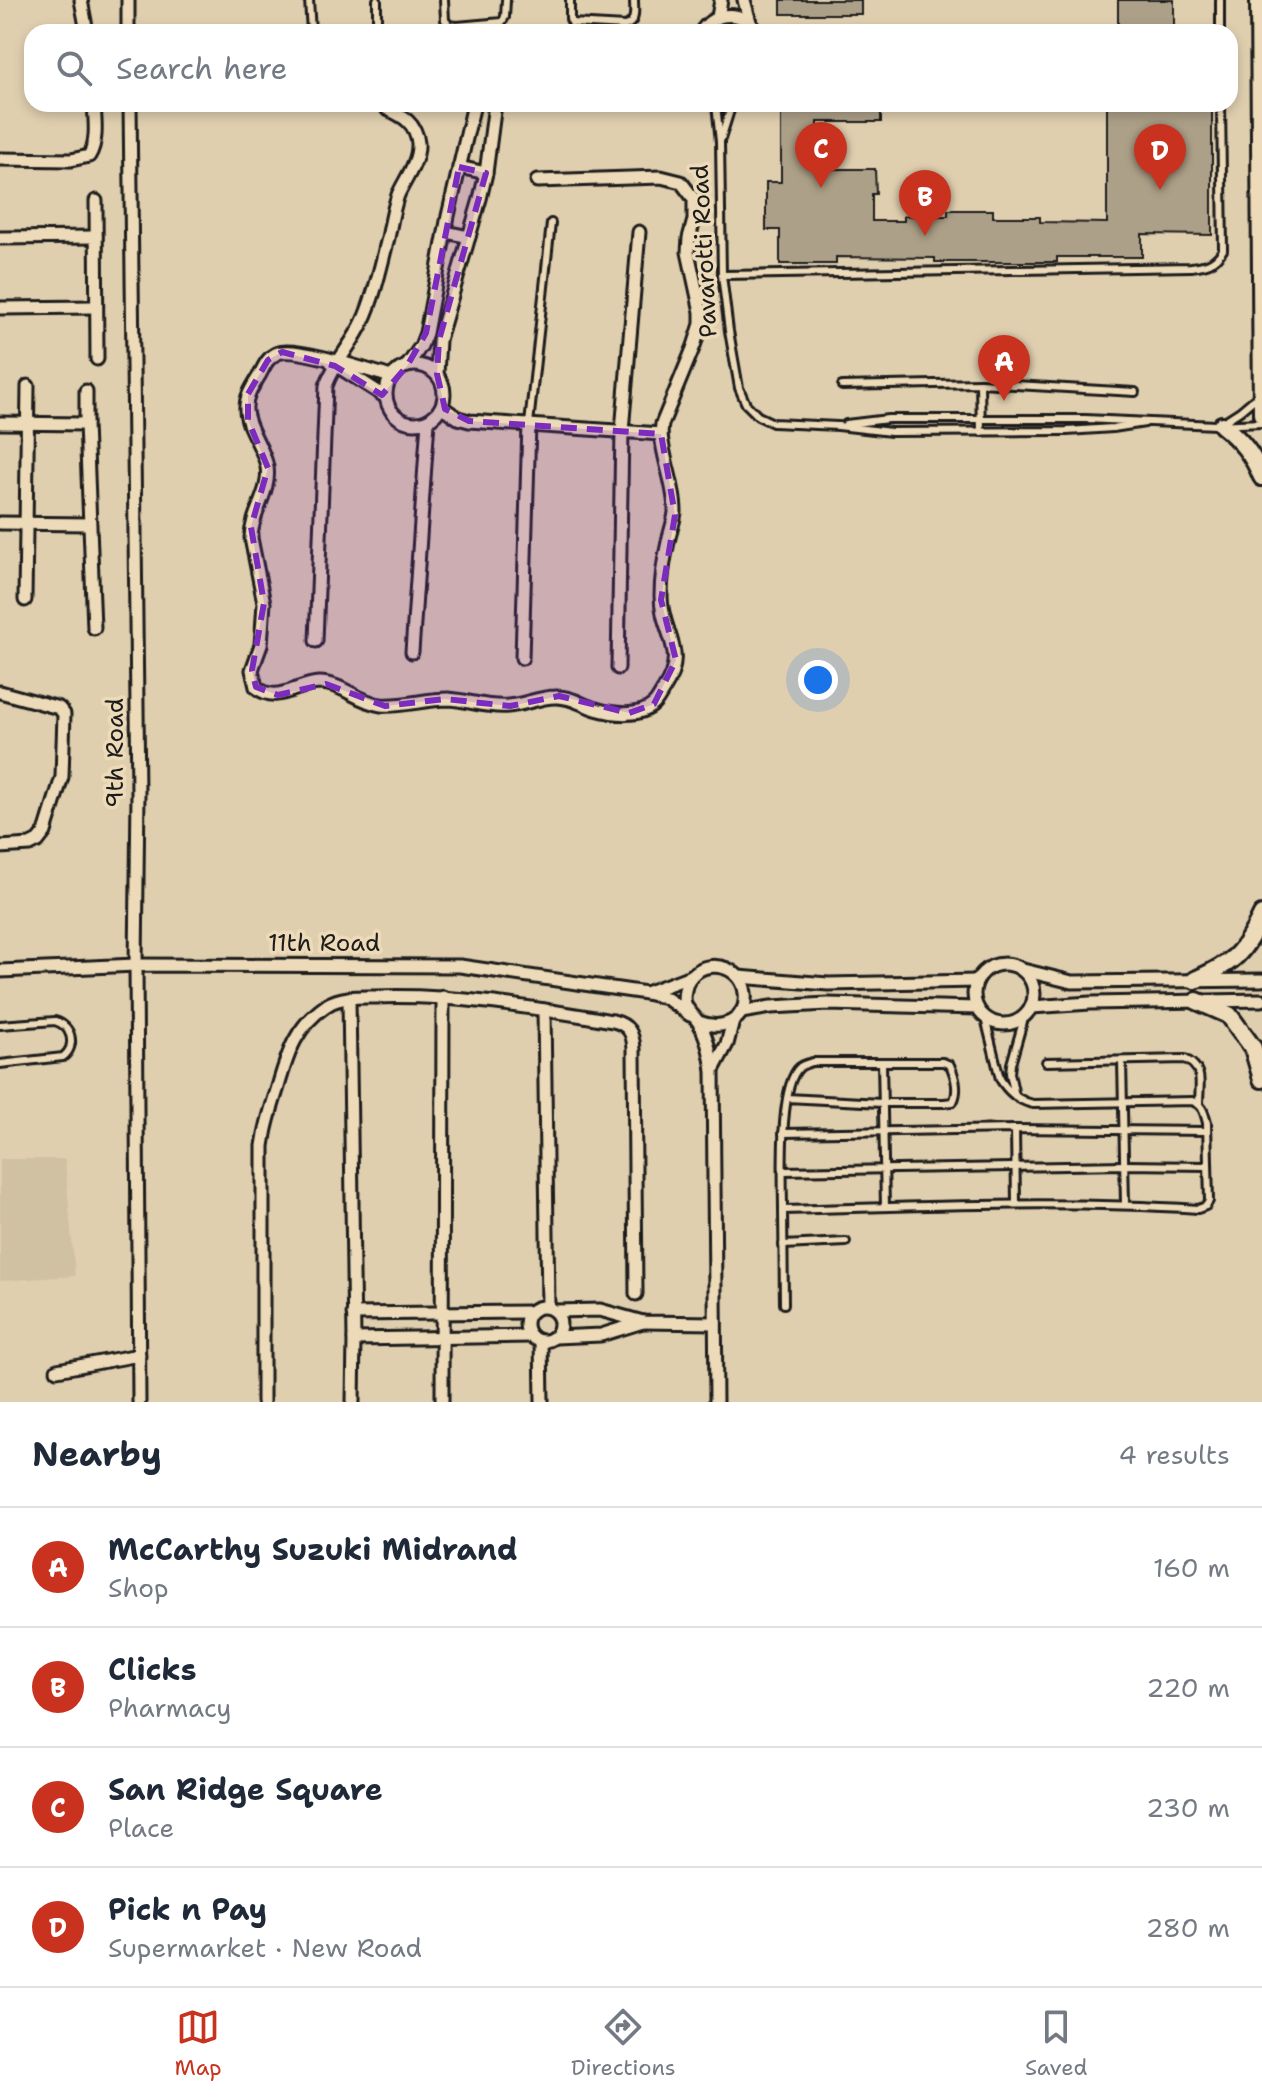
<!DOCTYPE html>
<meta charset="utf-8">
<style>
body{margin:0;font-family:"Shantell Sans",sans-serif;background:#f2f2f3;color:#1f2937}
.you{position:absolute;left:818px;top:680px;width:28px;height:28px;margin:-20px;border:6px solid #fff;border-radius:50%;background:#1a73e8;box-shadow:0 0 0 12px #1a73e833}
.badge{display:grid;place-items:center;width:52px;height:52px;border-radius:50%;background:#c8321e;color:#fff;font-size:26px;font-weight:700}
.pin{position:absolute;translate:-50% -66px;filter:drop-shadow(0 2px 4px #0008)}
.pin::after{content:'';position:absolute;top:42px;width:28px;height:24px;background:inherit;clip-path:polygon(0 0,100% 0,50% 100%)}
.list{margin:0;padding:0;list-style:none}
h2{display:flex;justify-content:space-between;align-items:center;height:104px;margin:0;padding:0 32px;font-size:34px}
h2 small{font-size:26px;font-weight:400;color:#747a83}
.list li{display:grid;grid-template-columns:52px 1fr auto;gap:24px;align-items:center;box-sizing:border-box;height:120px;padding:0 32px;border-top:2px solid #e0e1e3}
.list b{display:block;font-size:30px;white-space:nowrap}
.list p{margin:0;font-size:26px;white-space:nowrap;color:#747a83}
.list em{font-size:26px;font-style:normal;color:#747a83}
.icon{flex:none;width:44px;height:44px;fill:none;stroke:currentColor;stroke-width:2;stroke-linecap:round;stroke-linejoin:round}
.map{position:relative;flex:none;width:1262px;height:1402px;overflow:hidden}
.search{position:absolute;background:#fff;box-shadow:0 4px 12px #0003;left:24px;right:24px;top:24px;height:88px;display:flex;align-items:center;gap:20px;box-sizing:border-box;padding:0 28px;border-radius:24px;color:#747a83;font-size:30px}
.sheet{height:584px;background:#fff}
nav{display:flex;justify-content:space-around;align-items:center;box-sizing:border-box;height:112px;border-top:2px solid #e0e1e3;background:#fff;font-size:22px;color:#747a83}
nav a{display:grid;justify-items:center;gap:4px}
nav .on{color:#c8321e}
.map>svg:first-child{display:block}
.built{fill:#d1c1a3}
.building{fill:#ada088;stroke:#1c1c1c;stroke-width:2}
.lines{fill:none;stroke-linecap:round;stroke-linejoin:round}
.service-casing{stroke:#1c1c1c;stroke-width:12}
.minor-casing{stroke:#1c1c1c;stroke-width:17}
.secondary-casing{stroke:#1c1c1c;stroke-width:22}
.service{stroke:#eddab8;stroke-width:6}
.minor{stroke:#eddab8;stroke-width:11}
.secondary{stroke:#eddab8;stroke-width:16}
.marked{fill:#7b2cbf;fill-opacity:0.2;stroke:#7b2cbf;stroke-width:6;stroke-dasharray:16 10;stroke-linejoin:round}
.labels{text-anchor:middle;stroke-width:7;stroke-linejoin:round;paint-order:stroke}
.street-label{font-size:24px;fill:#1c1c1c;stroke:#eddab8}
</style>
<div class="map">
<svg width="1262" height="1402" viewBox="0 0 1262 1402">
<rect width="100%" height="100%" fill="#e0cfaf"/>
<filter id="ink" filterUnits="userSpaceOnUse"><feTurbulence type="fractalNoise" baseFrequency=".0125" numOctaves="2"/><feDisplacementMap in="SourceGraphic" scale="16" xChannelSelector="R" yChannelSelector="G"/><feConvolveMatrix kernelMatrix="1 2 1 2 8 2 1 2 1" color-interpolation-filters="sRGB"/></filter>
<g filter="url(#ink)">
<!-- built -->
<polygon class="built" points="0,1159 65,1159 75,1276 0,1281"/>
<!-- building -->
<g class="building">
<rect x="781" y="0" width="80" height="14"/>
<polygon points="1118,0 1174,0 1174,26 1156,26 1156,32 1118,32"/>
<polygon points="781,104 881,104 881,122 818,122 818,169 875,169 876,194 872,194 872,221 904,221 904,216 948,216 948,210 993,210 993,217 1040,217 1040,222 1107,223 1107,104 1212,104 1212,235 1142,234 1142,257 1057,257 1057,262 935,262 935,258 836,257 836,264 780,264 780,230 766,230 766,182 781,182"/>
</g>
<g class="lines">
<defs>
<g id="service">
<polyline points="309,0 311,32"/>
<polyline points="444,0 445,20 449,25 457,26 502,22 505,17 506,0"/>
<path d="M570,0V19L572,23L625,26C637,22 634,11 634,0"/>
<polyline points="1220,0 1220,32"/>
<polyline points="757,28 769,32"/>
<polyline points="377,32 377,0"/>
<polyline points="716,104 720,142 722,275 729,331 739,388 746,404 758,416 773,423 838,426 891,432 1067,431 1113,428 1145,423"/>
<polyline points="721,139 732,104"/>
<path d="M722,275L1191,267C1206,265 1214,264 1223,250L1221,104"/>
<polyline points="980,383 1135,392"/>
<polyline points="842,386 980,383 981,432"/>
<polyline points="1223,422 1240,411 1259,395"/>
<polyline points="529,424 551,223"/>
<polyline points="846,424 888,419 1085,419 1216,425 1262,423"/>
<path d="M0,1025L55,1021C72,1026 77,1046 63,1057L0,1064"/>
<polyline points="1122,1061 1125,1204"/>
<polyline points="882,1062 885,1207"/>
<path d="M1046,1062L1185,1059C1205,1069 1199,1084 1199,1104"/>
<polyline points="1015,1096 1010,1073 1011,1064 1024,1018"/>
<polyline points="1015,1129 1016,1203"/>
<polyline points="783,1133 1015,1129 1207,1131"/>
<polyline points="783,1171 1125,1165 1208,1166"/>
<path d="M783,1210C783,1181 778,1085 800,1067C804,1064 807,1064 812,1062H943L950,1065C955,1076 959,1091 953,1102L944,1103H882L787,1098"/>
<polyline points="783,1245 846,1242"/>
<path d="M784,1304L783,1210C922,1206 1060,1200 1198,1209L1206,1206L1209,1201L1207,1123C1204,1112 1203,1105 1192,1101L1033,1104C1019,1101 1008,1092 1000,1079L985,1018"/>
</g>
<g id="minor">
<polyline points="81,0 87,32"/>
<polyline points="128,0 128,32"/>
<polyline points="744,0 750,22"/>
<polyline points="718,17 721,0"/>
<path d="M701,32C715,10 744,10 757,32"/>
<polyline points="130,104 138,793 136,965 139,1402"/>
<path d="M0,159L71,160L89,156C98,141 95,121 94,104"/>
<polyline points="459,167 486,173"/>
<polyline points="96,201 97,359"/>
<polyline points="446,232 469,237"/>
<polyline points="0,238 96,237"/>
<polyline points="0,308 96,307"/>
<polyline points="331,362 386,397"/>
<circle cx="415" cy="394" r="29"/>
<polyline points="407,366 421,346 426,333 448,216 474,104"/>
<polyline points="437,374 439,340 480,199 486,173 495,104"/>
<path d="M391,377C370,371 295,346 278,353C267,357 264,367 259,376C253,386 245,397 246,410C247,430 264,447 267,467C271,492 251,513 251,538L264,603L261,645L252,670L256,687C277,705 296,684 319,683C342,683 358,702 381,705C403,707 425,699 448,699C468,700 487,708 508,706C524,705 539,697 555,697C570,696 582,705 596,709C613,714 640,718 654,704C658,700 661,693 664,689C689,650 661,634 661,596C661,578 664,559 668,542C670,532 674,522 675,512C675,485 663,460 661,434L662,424L694,346L701,324V312L688,252L689,238L694,220V199L681,182L661,177L537,181"/>
<polyline points="86,391 86,424 94,628"/>
<polyline points="442,407 458,418 469,421 661,434"/>
<polyline points="0,423 86,424"/>
<polyline points="0,523 89,524"/>
<polyline points="25,600 28,386"/>
<path d="M316,641L326,386C334,362 353,344 363,321C375,295 381,265 388,238C391,224 393,209 398,195C405,179 419,162 418,143C416,123 403,116 387,109"/>
<polyline points="412,652 428,421"/>
<polyline points="522,658 529,424"/>
<polyline points="618,668 622,431 639,232"/>
<polyline points="0,692 59,708 64,714 62,777 45,832 38,841 30,845 0,847"/>
<circle cx="1004" cy="994" r="30"/>
<polyline points="1023,970 1072,982 1262,980"/>
<polyline points="0,971 136,965 460,966 646,993 666,998 690,1015"/>
<polyline points="739,977 828,984 977,981"/>
<polyline points="646,993 691,976"/>
<polyline points="349,998 354,1339 353,1402"/>
<polyline points="1032,1007 1090,1003 1262,1000"/>
<polyline points="544,1010 548,1307"/>
<polyline points="741,1012 771,1007 828,1004 977,1008"/>
<path d="M699,1022C722,1031 748,1021 745,993C741,959 691,957 685,990C681,1008 691,1011 699,1023C707,1036 711,1056 713,1070L716,1402"/>
<polyline points="713,1070 727,1044 733,1021"/>
<circle cx="543" cy="1324" r="17"/>
<polyline points="555,1311 600,1310 643,1322 715,1323"/>
<polyline points="353,1314 530,1312"/>
<polyline points="555,1337 601,1335 643,1322"/>
<polyline points="354,1339 531,1336"/>
<polyline points="541,1341 542,1402"/>
<polyline points="57,1370 139,1355"/>
<path d="M263,1402V1146L265,1134C268,1118 273,1103 278,1087C288,1052 296,1026 327,1005C341,996 360,997 375,997C456,994 534,1008 613,1021C629,1025 633,1033 634,1049L636,1294"/>
<polyline points="442,1402 443,997"/>
</g>
<g id="secondary">
<polyline points="1259,0 1262,414"/>
<path d="M1222,425C1241,440 1253,455 1262,477"/>
<path d="M1195,980C1235,962 1243,954 1262,915"/>
<polyline points="1197,1001 1229,1015 1253,1048 1262,1079"/>
</g>
</defs>
<!-- service casing -->
<use href="#service" class="service-casing"/>
<!-- minor casing -->
<use href="#minor" class="minor-casing"/>
<!-- secondary casing -->
<use href="#secondary" class="secondary-casing"/>
<!-- service -->
<use href="#service" class="service"/>
<!-- minor -->
<use href="#minor" class="minor"/>
<!-- secondary -->
<use href="#secondary" class="secondary"/>
</g>
</g>
<!-- marked area -->
<path class="marked" d="M459,167L486,173L439,340L437,374L445,409L469,421L661,434L675,515L661,600L676,660L654,704L629,713L559,696L510,706L445,699L385,706L326,684L278,695L256,687L252,670L264,603L251,527L268,468L248,420V394L268,360L282,352L335,366L382,395L407,366L426,333Z"/>
<g class="labels">
<!-- street labels -->
<g class="street-label">
<text transform="translate(704 251) rotate(-93)" y="8">Pavarotti Road</text>
<text transform="translate(115 753) rotate(-90)" y="8">9th Road</text>
<text x="324" y="951">11th Road</text>
</g>
</g>
</svg>
<div class="you"></div>
<div class="pin badge" style="left:1004px;top:401px">A</div>
<div class="pin badge" style="left:925px;top:236px">B</div>
<div class="pin badge" style="left:821px;top:188px">C</div>
<div class="pin badge" style="left:1160px;top:190px">D</div>
<div class="search"><svg class="icon" aria-label="search" viewBox="0 0 24 24"><circle cx="10" cy="10" r="6"/><path d="M15 15l6 6"/></svg>Search here</div>
</div>
<section class="sheet">
<h2>Nearby<small>4 results</small></h2>
<ul class="list">
<li><span class="badge">A</span><div><b>McCarthy Suzuki Midrand</b><p>Shop</p></div><em>160 m</em></li>
<li><span class="badge">B</span><div><b>Clicks</b><p>Pharmacy</p></div><em>220 m</em></li>
<li><span class="badge">C</span><div><b>San Ridge Square</b><p>Place</p></div><em>230 m</em></li>
<li><span class="badge">D</span><div><b>Pick n Pay</b><p>Supermarket · New Road</p></div><em>280 m</em></li>
</ul>
</section>
<nav>
<a class="on"><svg class="icon" aria-label="map" viewBox="0 0 24 24"><path d="M3 6l6-2 6 2 6-2v14l-6 2-6-2-6 2zM9 4v14M15 6v14"/></svg>Map</a>
<a><svg class="icon" aria-label="directions" viewBox="0 0 24 24"><path d="M12 3l9 9-9 9-9-9zM9 14v-3h6M13 9l2 2-2 2"/></svg>Directions</a>
<a><svg class="icon" aria-label="saved" viewBox="0 0 24 24"><path d="M7 4h10v16l-5-4-5 4z"/></svg>Saved</a>
</nav>
